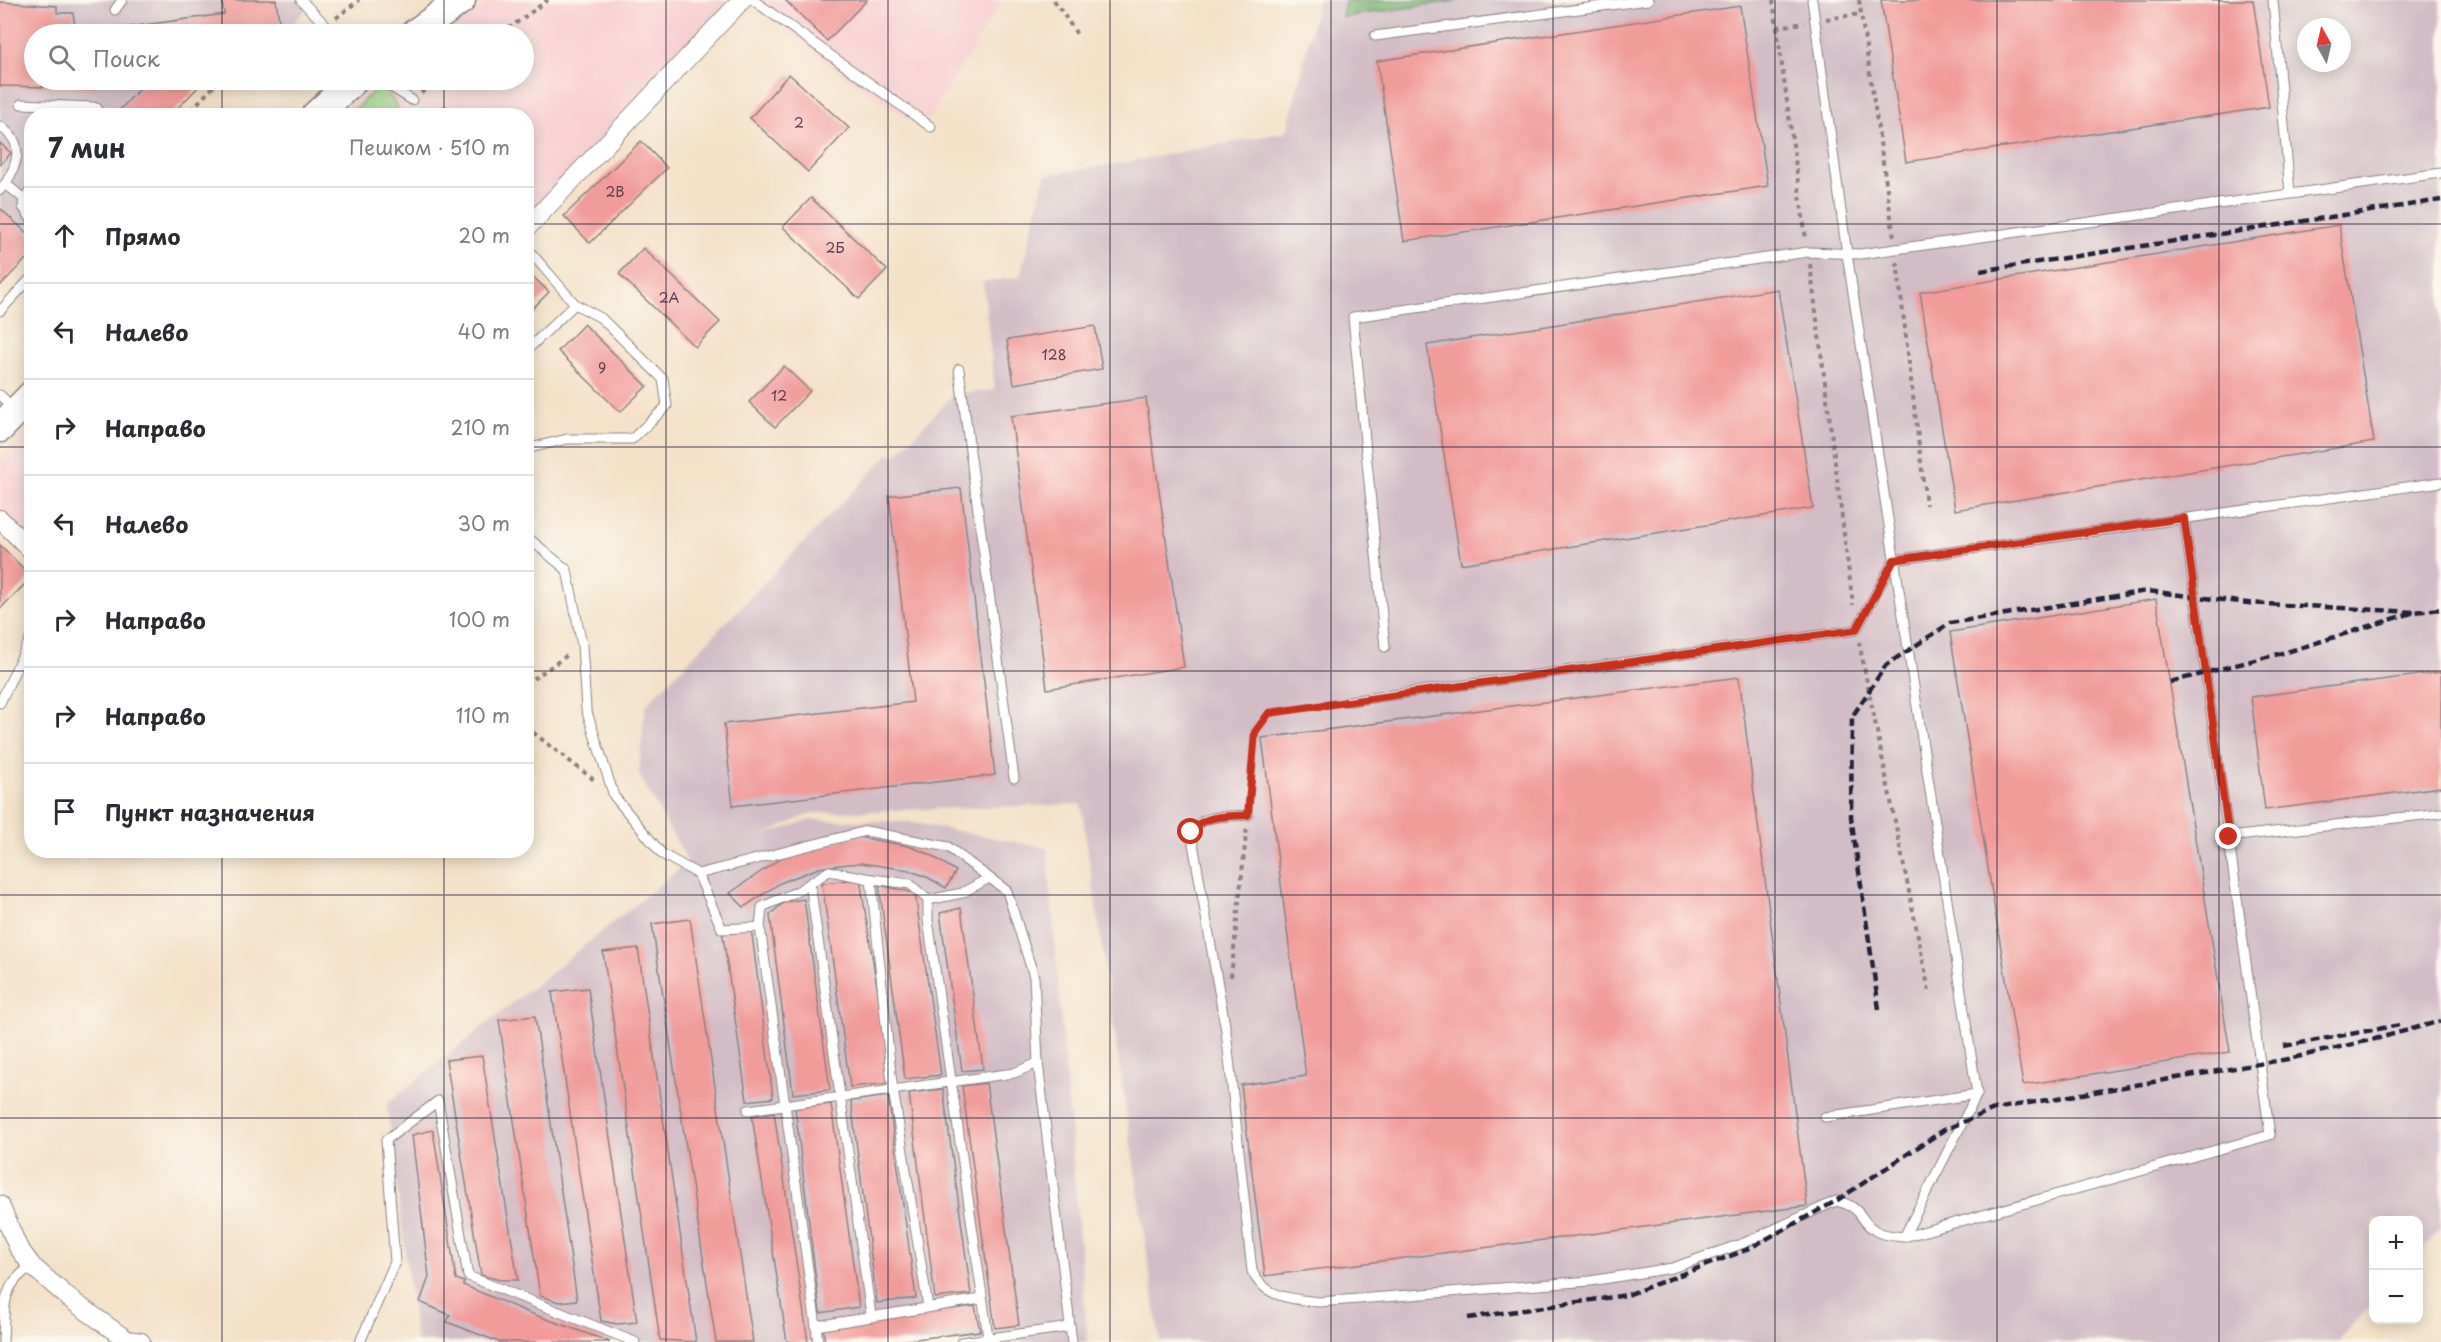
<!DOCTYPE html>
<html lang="ru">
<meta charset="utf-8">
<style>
body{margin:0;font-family:"Playpen Sans",sans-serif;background:#f2f2f3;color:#2b2b33}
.controls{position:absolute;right:18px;bottom:18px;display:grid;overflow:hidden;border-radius:12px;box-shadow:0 3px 15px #0003}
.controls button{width:54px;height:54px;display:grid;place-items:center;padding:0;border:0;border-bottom:2px solid #e1e1e2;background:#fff;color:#2b2b33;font:30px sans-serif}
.compass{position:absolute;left:2297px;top:18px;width:54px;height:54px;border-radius:50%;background:#fff;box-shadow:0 3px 15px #0003;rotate:352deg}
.stop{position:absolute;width:18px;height:18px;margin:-14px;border:4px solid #c8321e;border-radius:50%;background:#fff}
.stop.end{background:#c8321e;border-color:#fff;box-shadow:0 2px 6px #0008}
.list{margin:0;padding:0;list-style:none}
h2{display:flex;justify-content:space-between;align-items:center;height:78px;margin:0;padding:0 24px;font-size:26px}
h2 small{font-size:20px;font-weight:400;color:#7c7c81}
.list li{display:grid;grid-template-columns:39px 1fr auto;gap:18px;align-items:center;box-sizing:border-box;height:96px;padding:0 24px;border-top:2px solid #e1e1e2}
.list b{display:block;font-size:22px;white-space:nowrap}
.list em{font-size:20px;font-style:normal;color:#7c7c81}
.icon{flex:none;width:33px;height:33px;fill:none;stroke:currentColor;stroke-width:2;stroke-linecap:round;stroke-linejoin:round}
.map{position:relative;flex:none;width:2441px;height:1342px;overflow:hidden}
.search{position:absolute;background:#fff;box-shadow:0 3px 15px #0003;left:24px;top:24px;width:510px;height:66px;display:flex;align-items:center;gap:15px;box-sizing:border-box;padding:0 21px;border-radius:33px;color:#7c7c81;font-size:22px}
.panel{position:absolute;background:#fff;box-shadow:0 3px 15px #0003;left:24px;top:108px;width:510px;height:750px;border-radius:24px}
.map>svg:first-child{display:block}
.built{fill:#f7cfd1}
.industrial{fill:#d2bdc6;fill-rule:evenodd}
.green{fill:#9fd88b;stroke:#607d63;stroke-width:1.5}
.forest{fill:#7fb877;stroke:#506d59;stroke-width:1.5}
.building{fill:#f29c9a}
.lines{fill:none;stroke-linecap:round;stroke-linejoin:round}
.lane-casing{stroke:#8b8281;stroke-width:11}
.street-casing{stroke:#8b8281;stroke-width:20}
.primary-casing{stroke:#8b8281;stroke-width:31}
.path{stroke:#8b8281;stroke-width:4;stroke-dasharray:4.5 4.5;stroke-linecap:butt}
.lane{stroke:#fff;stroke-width:9}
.street{stroke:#fff;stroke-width:18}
.primary{stroke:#fff;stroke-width:28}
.rail{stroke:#22223b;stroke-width:4.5;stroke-dasharray:9 4.5;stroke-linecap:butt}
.route{stroke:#c8321e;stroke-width:8}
.grid{fill:none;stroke:#22223b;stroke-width:1.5;stroke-opacity:0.55}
.labels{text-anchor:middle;stroke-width:6;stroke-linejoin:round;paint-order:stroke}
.number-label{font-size:14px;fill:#564053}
</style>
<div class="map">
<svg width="2441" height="1342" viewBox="0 0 2441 1342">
<rect width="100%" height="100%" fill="#fbf7ec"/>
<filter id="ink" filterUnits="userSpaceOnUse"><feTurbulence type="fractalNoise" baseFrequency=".0167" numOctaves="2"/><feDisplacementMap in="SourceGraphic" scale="12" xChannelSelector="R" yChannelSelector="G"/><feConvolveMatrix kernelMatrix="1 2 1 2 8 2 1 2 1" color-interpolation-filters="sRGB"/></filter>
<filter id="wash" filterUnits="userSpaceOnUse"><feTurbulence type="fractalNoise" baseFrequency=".008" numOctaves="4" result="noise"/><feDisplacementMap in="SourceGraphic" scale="24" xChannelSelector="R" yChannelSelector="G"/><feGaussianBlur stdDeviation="1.35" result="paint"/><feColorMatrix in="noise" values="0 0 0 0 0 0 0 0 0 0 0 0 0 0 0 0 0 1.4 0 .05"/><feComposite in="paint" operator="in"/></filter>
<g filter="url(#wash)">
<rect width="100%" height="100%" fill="#f4e1c7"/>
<!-- built -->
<g class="built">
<polygon points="495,0 1001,0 1002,1 923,128 866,92 748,0 527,236 526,116 333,116 381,80 524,80 524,34 441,34"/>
<polygon points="31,426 31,554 0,529 0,460"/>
</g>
<!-- industrial -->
<g class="industrial">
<polygon points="0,0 315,0 283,34 34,34 34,80 205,80 170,115 32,116 31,253 0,286"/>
<path d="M1318,0H2441V1228L2419,1253L2418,1220H2374L2373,1302L2337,1342H1160L1081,804L812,813L761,836L810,820L909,822L1047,848L1088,1342H416L387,1104L688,862L639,775L645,706L890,453L894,457L954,394L995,390L983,282L1020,277L1045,175L1133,161L1287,132ZM2306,27H2342V63H2306Z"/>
</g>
<!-- green -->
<polygon class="green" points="381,84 398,108 390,115 348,116"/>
<!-- forest -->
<polygon class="forest" points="1346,0 1461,0 1342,17"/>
<g id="blocks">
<!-- building -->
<g class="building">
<polygon points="222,0 276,0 281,34 77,34 224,14"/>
<polygon points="785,0 867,0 827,41"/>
<polygon points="1881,0 2253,0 2269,107 1906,162"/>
<polygon points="0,2 57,6 57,13 73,13 76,34 34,34 34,80 95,80 96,88 0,86"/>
<polygon points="1740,6 1768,186 1404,241 1377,61"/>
<polygon points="789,74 849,128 808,172 750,118"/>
<polygon points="143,80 205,80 170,116 114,116 146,82"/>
<polygon points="641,141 667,168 590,243 564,216"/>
<polygon points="0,143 11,153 0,165"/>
<polygon points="811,198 887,270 859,299 783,227"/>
<polygon points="0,208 32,238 32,253 0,286"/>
<polygon points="2339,225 2374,442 1955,510 1920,292"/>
<polygon points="643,248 720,322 695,347 619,274"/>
<polygon points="526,270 549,292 526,315"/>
<polygon points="1778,289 1813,508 1461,564 1427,345"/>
<polygon points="584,324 647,386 620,412 558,351"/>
<polygon points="1095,326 1102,369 1014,384 1007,340"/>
<polygon points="784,366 810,391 775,427 749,402"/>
<polygon points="1146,398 1184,667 1047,689 1011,416"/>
<polygon points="961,488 995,775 733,806 724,724 913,702 889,496"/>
<polygon points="0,545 32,577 0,609"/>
<polygon points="2156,599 2230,1052 2023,1085 1950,632"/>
<polygon points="2441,672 2441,787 2265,810 2251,697"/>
<polygon points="1739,677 1807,1206 1265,1276 1241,1085 1306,1076 1262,738"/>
<polygon points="858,837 908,846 927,853 956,871 946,888 927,877 908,870 861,863 839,865 819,868 780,883 744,907 730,893 781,858 807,846"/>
<polygon points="860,879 892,1083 850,1087 822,883"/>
<polygon points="879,885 915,893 941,1075 905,1079"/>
<polygon points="804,899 830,1090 793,1094 770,915 784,902"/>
<polygon points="961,908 983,1069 962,1071 940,913"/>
<polygon points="690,919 734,1215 753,1342 716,1342 652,924"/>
<polygon points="751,927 773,1098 747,1101 722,929"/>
<polygon points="638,948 696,1342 660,1340 603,952"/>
<polygon points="588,988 637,1322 618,1324 601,1321 552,992"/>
<polygon points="535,1016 577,1300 559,1302 540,1296 499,1020"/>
<polygon points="482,1056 518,1280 500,1280 481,1275 446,1060"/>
<polygon points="986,1083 1019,1325 995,1328 962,1086"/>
<polygon points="943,1089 971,1294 935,1298 909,1093"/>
<polygon points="888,1096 916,1298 877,1303 851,1101"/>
<polygon points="831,1104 859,1307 820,1313 795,1108"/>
<polygon points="774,1112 808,1342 787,1342 752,1116"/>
<polygon points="433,1130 456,1279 464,1282 463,1285 527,1312 610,1342 499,1342 447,1322 450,1315 420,1302 429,1277 412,1135"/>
<polygon points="975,1306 980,1331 892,1342 825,1342 823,1325"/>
</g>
</g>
</g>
<g filter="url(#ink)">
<use href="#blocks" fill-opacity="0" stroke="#8b8281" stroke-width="1.5"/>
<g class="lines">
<defs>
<g id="lane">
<polyline points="301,0 334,34"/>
<polyline points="753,0 931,127"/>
<polyline points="1812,0 1847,254 1977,1094 1904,1237"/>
<polyline points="2273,0 2290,193"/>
<polyline points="115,10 122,0"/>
<polyline points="1375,36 1648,0"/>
<polyline points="380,80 412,100"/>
<polyline points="21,104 93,107 97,108 100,116"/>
<polyline points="445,111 450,116"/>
<path d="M0,126C6,131 14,137 16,145C20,160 10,179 0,190"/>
<polyline points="6,184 24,199"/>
<polyline points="32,189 24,199 23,207 32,220"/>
<polyline points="526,247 575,304"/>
<polyline points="0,311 32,277"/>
<polyline points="526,351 575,304 601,318 663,379 667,406 632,439 567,439 526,449"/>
<polyline points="959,369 1014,778"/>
<polyline points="0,395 13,408"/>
<polyline points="526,536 567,570 582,645 586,709 614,796 662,854 698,874 866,831 948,847 1007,891 1034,977 1038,1063 1014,1073 748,1110"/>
<polyline points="1385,647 1353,317 1808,252 1860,254 2441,173"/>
<polyline points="1349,701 1856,630 1894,560 2441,482"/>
<polyline points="0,703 32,635"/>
<path d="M1248,815C1228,817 1202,813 1191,832L1226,1031L1252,1271C1264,1298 1293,1299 1319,1302L1590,1281L1672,1268L1744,1243L1836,1201C1865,1207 1858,1221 1876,1231C1885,1236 1895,1236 1904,1237L2270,1135L2184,518"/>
<polyline points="2229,837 2441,813"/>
<polyline points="698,874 722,929 760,927"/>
<polyline points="865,878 910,884 928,900 928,920 988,1337"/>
<polyline points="810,883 871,1315"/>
<polyline points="928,900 962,893 989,878"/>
<polyline points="1038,1063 1072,1342"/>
<polyline points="1825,1117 1977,1094"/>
<polyline points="928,1307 892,1083 871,879 829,871 798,891 762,907 760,927 816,1326 981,1299"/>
<polyline points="816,1326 818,1342"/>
<path d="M3,1342C5,1307 0,1286 32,1266"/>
<polyline points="360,1342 395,1262 386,1140 438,1101 468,1276 635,1342"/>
<polyline points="961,1342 1070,1327"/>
</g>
<g id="street">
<polyline points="526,229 742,0"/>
<polyline points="0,519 32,551"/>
<polyline points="0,1205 18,1247 32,1266 70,1299 127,1340 141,1342"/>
</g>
<g id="primary">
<polyline points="414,34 461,0"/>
<polyline points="315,116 354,80"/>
<polyline points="0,428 32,395"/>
</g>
</defs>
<!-- lane casing -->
<use href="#lane" class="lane-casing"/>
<!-- street casing -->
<use href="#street" class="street-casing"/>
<!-- primary casing -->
<use href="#primary" class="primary-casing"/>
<!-- path -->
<g class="path">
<polyline points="1054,0 1078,36"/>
<polyline points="1773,0 1806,239"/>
<polyline points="1859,0 1894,237"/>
<polyline points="336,18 359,0"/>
<polyline points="1826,19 1861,14"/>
<polyline points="1777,27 1804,23"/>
<polyline points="501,34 548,0"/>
<polyline points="421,93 440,80"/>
<polyline points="185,116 220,80"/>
<polyline points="1897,262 1926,505"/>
<polyline points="1810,264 1853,605"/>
<polyline points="1859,642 1929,991"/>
<polyline points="526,684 569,654"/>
<polyline points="526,727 594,780"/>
<polyline points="1249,804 1255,733 1269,713 1336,702"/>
<polyline points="1231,977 1247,826"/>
</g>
<!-- lane -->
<use href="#lane" class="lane"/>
<!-- street -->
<use href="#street" class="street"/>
<!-- primary -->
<use href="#primary" class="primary"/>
<!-- rail -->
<g class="rail">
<polyline points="1980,271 2441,200"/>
<polyline points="2170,682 2290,651 2415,612 2441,609"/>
<polyline points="1879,1009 1851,817 1852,717 1886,665 1950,623 2147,591 2248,603 2415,612"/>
<polyline points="2284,1046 2400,1025"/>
<polyline points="1468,1318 1627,1295 1746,1250 1836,1201 1944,1130 1994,1109 2288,1059 2379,1038 2441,1021"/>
</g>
</g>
</g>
<g class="lines" filter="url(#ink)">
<!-- route -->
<path class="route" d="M1191,832C1202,814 1228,817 1248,815L1255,732L1269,713L1856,630L1894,560L2184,518L2229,837"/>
</g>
<!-- grid -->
<path class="grid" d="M222,0V34M444,0V34M666,0V1342M888,0V1342M1110,0V1342M1331,0V1342M1553,0V1342M1775,0V1342M1997,0V1342M2219,0V1342M222,80V116M444,80V116M0,224H32M526,224H2441M0,447H32M526,447H2441M0,671H32M526,671H2441M222,850V1342M444,850V1342M0,895H2441M0,1118H2441"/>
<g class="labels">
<!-- number labels -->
<g class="number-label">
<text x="799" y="128">2</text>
<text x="615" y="197">2В</text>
<text x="835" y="253">2Б</text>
<text x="669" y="303">2А</text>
<text x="1054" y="360">128</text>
<text x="602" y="373">9</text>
<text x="779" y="401">12</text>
</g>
</g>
</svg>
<div class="controls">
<button>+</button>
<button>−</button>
</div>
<svg class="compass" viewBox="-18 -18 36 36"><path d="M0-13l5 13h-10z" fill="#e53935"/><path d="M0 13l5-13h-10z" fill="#7c7c81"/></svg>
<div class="stop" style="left:1191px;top:832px"></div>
<div class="stop end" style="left:2229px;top:837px"></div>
<div class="search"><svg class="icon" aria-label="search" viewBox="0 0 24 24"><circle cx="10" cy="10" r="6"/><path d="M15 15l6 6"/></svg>Поиск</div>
<section class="panel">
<h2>7 мин<small>Пешком · 510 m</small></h2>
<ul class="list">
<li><svg class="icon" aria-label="ahead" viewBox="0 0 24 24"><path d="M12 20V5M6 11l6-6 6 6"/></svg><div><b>Прямо</b></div><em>20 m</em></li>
<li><svg class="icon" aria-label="left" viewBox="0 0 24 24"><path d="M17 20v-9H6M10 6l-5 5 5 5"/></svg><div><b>Налево</b></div><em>40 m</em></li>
<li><svg class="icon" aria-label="right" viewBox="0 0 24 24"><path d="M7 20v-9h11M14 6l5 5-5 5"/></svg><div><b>Направо</b></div><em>210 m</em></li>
<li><svg class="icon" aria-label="left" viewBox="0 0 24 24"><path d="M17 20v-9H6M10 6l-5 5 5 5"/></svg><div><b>Налево</b></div><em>30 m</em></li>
<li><svg class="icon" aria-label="right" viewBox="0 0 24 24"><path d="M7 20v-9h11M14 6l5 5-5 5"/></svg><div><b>Направо</b></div><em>100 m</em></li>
<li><svg class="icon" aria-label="right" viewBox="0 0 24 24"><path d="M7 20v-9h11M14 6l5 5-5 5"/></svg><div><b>Направо</b></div><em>110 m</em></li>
<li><svg class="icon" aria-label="arrive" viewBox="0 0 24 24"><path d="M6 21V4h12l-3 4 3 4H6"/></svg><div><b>Пункт назначения</b></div></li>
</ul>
</section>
</div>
